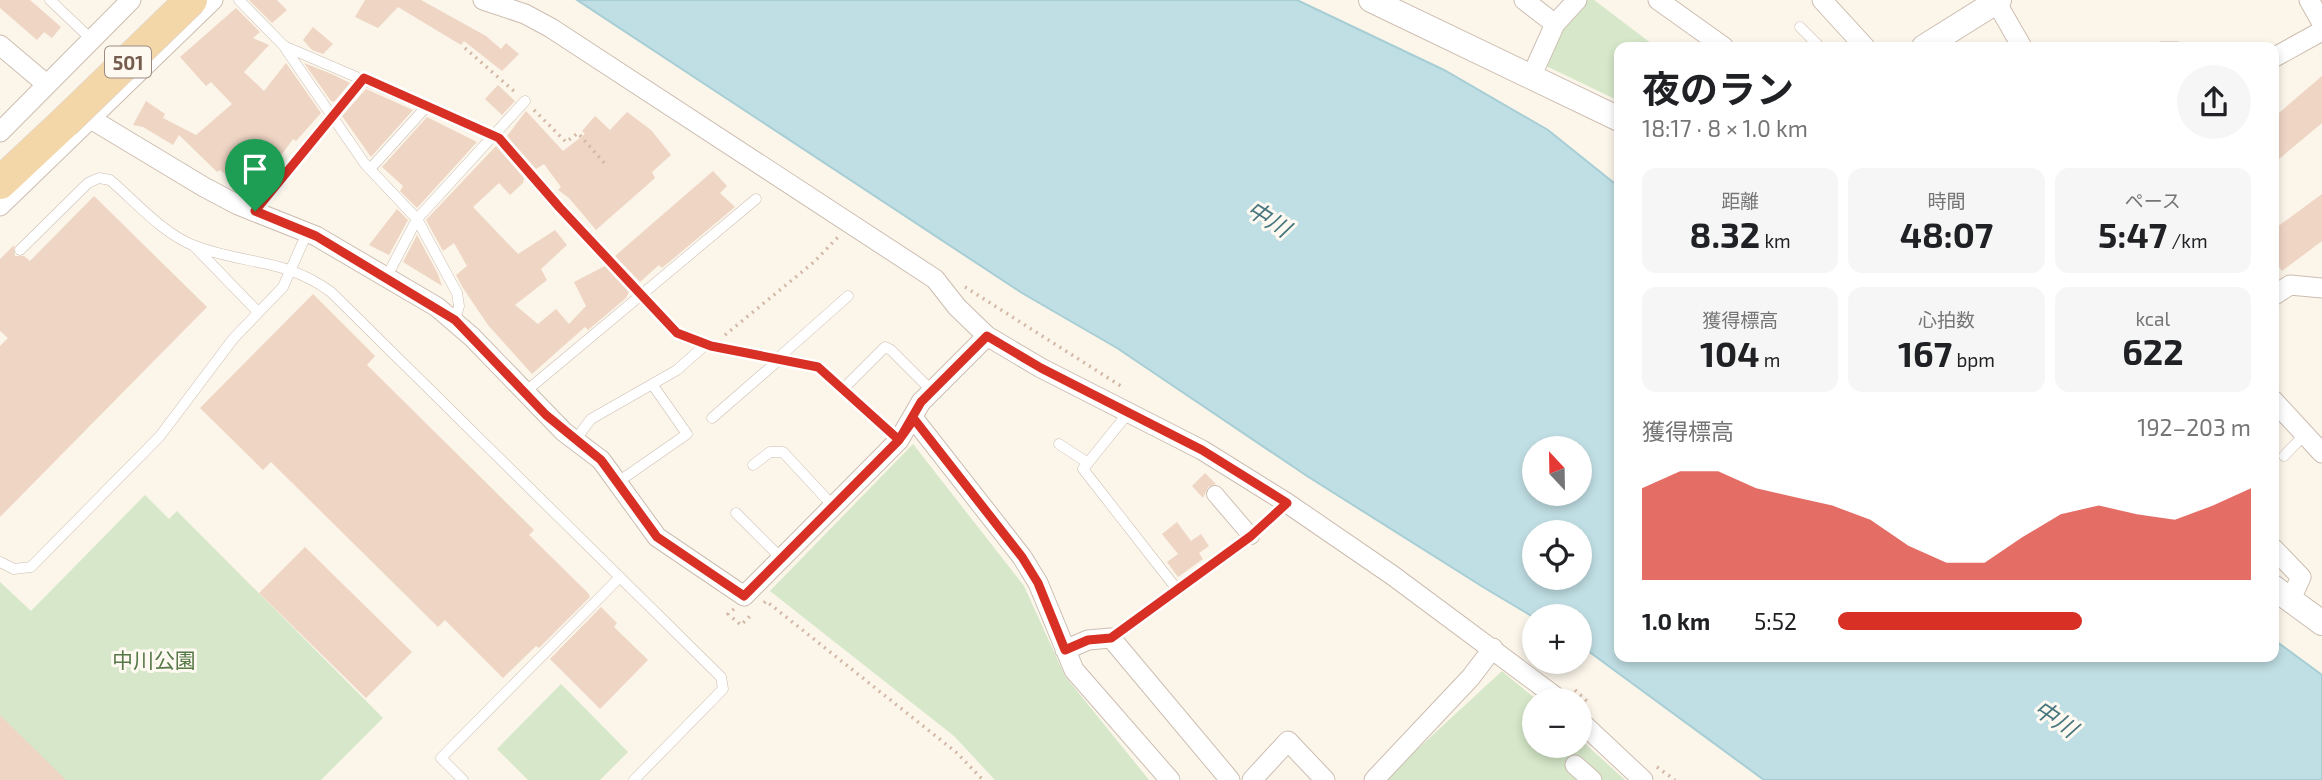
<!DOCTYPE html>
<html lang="ja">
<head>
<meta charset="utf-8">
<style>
  body { margin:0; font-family:"Exo 2","Noto Sans JP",sans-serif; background:#f6f6f6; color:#202124; height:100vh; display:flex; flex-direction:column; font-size:26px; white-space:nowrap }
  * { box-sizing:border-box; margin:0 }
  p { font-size:23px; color:#757577 }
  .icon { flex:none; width:38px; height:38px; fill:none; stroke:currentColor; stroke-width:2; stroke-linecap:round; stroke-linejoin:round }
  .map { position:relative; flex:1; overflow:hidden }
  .sheet { position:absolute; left:1614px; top:42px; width:665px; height:620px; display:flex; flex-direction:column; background:#fff; border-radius:14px; box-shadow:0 4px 10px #0003 }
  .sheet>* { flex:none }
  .needle { width:46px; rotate:338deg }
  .tools { position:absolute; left:1522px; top:436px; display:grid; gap:14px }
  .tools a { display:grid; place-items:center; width:70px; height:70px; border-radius:50%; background:#fff; box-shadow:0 4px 10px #0003; font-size:35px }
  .pin { position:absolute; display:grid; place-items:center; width:60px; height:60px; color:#fff; margin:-72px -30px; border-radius:50% 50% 50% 0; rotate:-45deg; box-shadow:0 0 7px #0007 }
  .pin .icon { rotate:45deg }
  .round { display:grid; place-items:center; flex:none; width:74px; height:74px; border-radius:37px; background:#f6f6f6 }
  .head { display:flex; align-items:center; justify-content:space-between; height:119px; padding:0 28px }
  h1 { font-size:38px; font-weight:700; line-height:52px }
  .figures { display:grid; grid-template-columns:repeat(3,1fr); gap:10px; height:119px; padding:7px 28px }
  .figures div { display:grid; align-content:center; border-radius:14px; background:#f6f6f6; text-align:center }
  .figures b { font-size:35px; font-weight:700 }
  .figures small { font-size:19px; font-weight:400 }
  .figures p { font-size:19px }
  .chart { height:196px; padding:14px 28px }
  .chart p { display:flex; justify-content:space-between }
  .chart svg { width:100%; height:126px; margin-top:7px; fill:#d93025; opacity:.7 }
  ul { padding:0 28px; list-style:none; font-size:23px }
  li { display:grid; grid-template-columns:112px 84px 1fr; align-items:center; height:52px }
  li i { height:18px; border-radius:9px; background:#d93025 }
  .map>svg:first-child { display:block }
  .green { fill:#d6e8c9 }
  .water { fill:#c0dfe4; stroke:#a7ced5; stroke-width:2; fill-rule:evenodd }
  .building { fill:#efd5c4 }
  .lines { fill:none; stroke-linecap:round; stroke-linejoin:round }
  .service-casing { stroke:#cdbdb1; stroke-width:11 }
  .pedestrian-casing { stroke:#cdbdb1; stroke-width:18 }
  .minor-casing { stroke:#cdbdb1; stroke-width:21 }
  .tertiary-casing { stroke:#cdbdb1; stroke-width:26 }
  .primary-casing { stroke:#d8d1ce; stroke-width:33 }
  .path { stroke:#d4b8a7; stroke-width:3.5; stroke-dasharray:2 5; stroke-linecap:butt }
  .service { stroke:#fff; stroke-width:10 }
  .pedestrian { stroke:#fff; stroke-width:16 }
  .minor { stroke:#fff; stroke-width:19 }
  .tertiary { stroke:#fff; stroke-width:24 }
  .primary { stroke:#f4d7a9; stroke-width:32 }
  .primary-bridge-casing { stroke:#d8d1ce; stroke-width:33; stroke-linecap:butt }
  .primary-bridge { stroke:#f4d7a9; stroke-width:32 }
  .route-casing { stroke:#fff; stroke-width:14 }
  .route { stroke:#d93025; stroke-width:9 }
  .labels { text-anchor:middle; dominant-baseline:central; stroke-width:6; stroke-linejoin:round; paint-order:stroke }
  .shield { fill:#fef9f1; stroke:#9e8b80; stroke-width:2 }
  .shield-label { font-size:19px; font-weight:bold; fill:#755c4f }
  .park-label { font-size:21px; fill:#567948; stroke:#fef9f1 }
  .water-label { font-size:23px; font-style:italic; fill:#47767f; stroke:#fef9f1 }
</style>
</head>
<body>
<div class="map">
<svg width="2322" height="780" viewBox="0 0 2322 780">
  <rect width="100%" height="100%" fill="#fbf5ea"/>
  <!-- green -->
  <path class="green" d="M 1582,0 L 1594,0 L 1656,47 L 1619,47 L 1619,101 L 1542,64 L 1558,27 Z
    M 913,444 L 1024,586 L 1065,676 L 1149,780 L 995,780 L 954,736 L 770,591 Z
    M 145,495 L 169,519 L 177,511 L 383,718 L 321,780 L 0,780 L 0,582 L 31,611 Z
    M 1502,671 L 1537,700 L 1535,746 L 1580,746 L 1580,739 L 1625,780 L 1384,780 Z
    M 561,684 L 628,752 L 600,780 L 528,780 L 497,749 Z"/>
  <!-- water -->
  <path class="water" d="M 577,0 L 1297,0 L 1444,70 L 1548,130 L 1619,187 L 1619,656 L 2273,656 L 2273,639 L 2322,675 L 2322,780 L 1764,780 L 1580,645 L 1580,616 L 1535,618 L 1483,587 L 1307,476 L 1117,348 L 1022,293 ZM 1535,448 L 1580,448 L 1580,494 L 1535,494 ZM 1535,532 L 1580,532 L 1580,578 L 1535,578 Z"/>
  <!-- building -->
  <path class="building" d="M 0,0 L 30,0 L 61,27 L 52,38 L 44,32 L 37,40 L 0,8 Z
    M 249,0 L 277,0 L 287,10 L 272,23 Z
    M 365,0 L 421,0 L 486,36 L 501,49 L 506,43 L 519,54 L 502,71 L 464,41 L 461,45 L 398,7 L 378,28 L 355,17 Z
    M 236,8 L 260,32 L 253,38 L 269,45 L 244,72 L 264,91 L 286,63 L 321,113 L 296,141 L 293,139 L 277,161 L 281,164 L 265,183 L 263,181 L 254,190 L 231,175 L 229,177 L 220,170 L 217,172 L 179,135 L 173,145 L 143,127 L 133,125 L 146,101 L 165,114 L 163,118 L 196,135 L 232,104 L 211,82 L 206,86 L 180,57 Z
    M 313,27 L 333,44 L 323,54 L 312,50 L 303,40 Z
    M 304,63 L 334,75 L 350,83 L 334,102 L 331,101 Z
    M 2322,76 L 2322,123 L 2273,164 L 2273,118 Z
    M 498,85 L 515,101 L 502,115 L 485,99 Z
    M 366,89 L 413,110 L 371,157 L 342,116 Z
    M 526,111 L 563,151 L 585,134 L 582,131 L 595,116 L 610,130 L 627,112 L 651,130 L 671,155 L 652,172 L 655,178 L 596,230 L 569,198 L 558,190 L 561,187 L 544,164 L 536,169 L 507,136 Z
    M 427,117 L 477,142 L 417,208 L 400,191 L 403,186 L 382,167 Z
    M 496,146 L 524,178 L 523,183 L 510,195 L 499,183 L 473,207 L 518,254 L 555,230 L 567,245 L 541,269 L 547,280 L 515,305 L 538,324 L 556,309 L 569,324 L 586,306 L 574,282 L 605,266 L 629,292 L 626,298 L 588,330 L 585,327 L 532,374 L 488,325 L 463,288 L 456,275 L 467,266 L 454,243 L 443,251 L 426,220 Z
    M 713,171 L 727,186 L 720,193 L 735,207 L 662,268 L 659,265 L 640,282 L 615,256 Z
    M 2322,194 L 2322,241 L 2282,271 L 2273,259 L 2273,230 Z
    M 94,196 L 207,307 L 0,517 L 0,346 L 8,338 L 0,331 L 0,259 L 14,245 L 15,256 L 24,256 L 30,261 Z
    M 397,209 L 408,220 L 389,255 L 369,245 Z
    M 417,235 L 438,274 L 442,286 L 403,262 Z
    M 313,294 L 375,356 L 367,365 L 534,530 L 529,535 L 588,593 L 590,597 L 539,648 L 536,646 L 503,678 L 445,620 L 438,627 L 271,462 L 263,470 L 200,408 Z
    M 1205,473 L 1216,484 L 1208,487 L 1203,498 L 1192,486 Z
    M 1177,522 L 1191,541 L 1201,534 L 1209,546 L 1199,553 L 1203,559 L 1178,577 L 1167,562 L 1178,554 L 1162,534 Z
    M 305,547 L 412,652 L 366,698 L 259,593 Z
    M 601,607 L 617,623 L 614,627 L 648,660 L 600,709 L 550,659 Z
    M 0,715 L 66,780 L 0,780 Z"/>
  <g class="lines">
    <!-- service casing -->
    <g class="service-casing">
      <path id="service" d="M 50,0 L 91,39
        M 239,0 L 284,46 L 499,138 L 560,208 L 677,333 L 711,346 L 818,367 L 899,440
        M 1800,27 L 1820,47
        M 2161,47 L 2178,47
        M 285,48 L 365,164 L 417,219 L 457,293 L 459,306 L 455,320
        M 370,169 L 427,106
        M 255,211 L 364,78
        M 194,246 L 258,312
        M 20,250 L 88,183 L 99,178 L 110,180 C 135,201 163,234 195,246 C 245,265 285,258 331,292 L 721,677 L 723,689 L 634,780
        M 386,278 L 417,219 L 525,101
        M 777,359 L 848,296
        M 843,389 L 885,347 L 891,350 L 932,391
        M 525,392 L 756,199
        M 1129,412 L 1083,469 L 1176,588
        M 712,418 L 780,359
        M 575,440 L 591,419 L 677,370 L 705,345
        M 1059,444 L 1088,463
        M 2284,456 L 2305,434
        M 753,465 L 770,452 L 783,452 L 833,506
        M 618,482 L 687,434 L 652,384
        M 736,513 L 781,558
        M 0,562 L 14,569 L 31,567 L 160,436 L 233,339 L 283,287 L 307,233
        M 1111,638 L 1251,536 L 1287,503
        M 463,780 L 441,758 L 620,577"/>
    </g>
    <!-- pedestrian casing -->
    <g class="pedestrian-casing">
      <path id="pedestrian" d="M 1215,494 L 1251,536"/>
    </g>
    <!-- minor casing -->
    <g class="minor-casing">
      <path id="minor" d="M 483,0 L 525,14 L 551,28 L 935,279 L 957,307 L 987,336 L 1041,368 L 1202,450 L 1287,503 L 1392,575 L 1560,700
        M 1524,0 L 1555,24
        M 1658,0 L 1724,47
        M 1822,0 L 1865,47
        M 1995,0 L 2022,47
        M 2309,0 L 2322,23
        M 0,45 L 45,83
        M 2273,58 L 2322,31
        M 1532,75 L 1555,24 L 1577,0
        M 91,119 L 204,187 L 238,205 L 316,236 L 437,307 L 472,337 L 564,432 L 601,460 L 657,537 L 744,596 L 899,440 L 921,402 L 987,336
        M 0,132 L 131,0
        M 0,206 L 213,0
        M 2273,296 L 2290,285 L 2322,288
        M 2273,400 L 2322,453
        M 914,419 L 1022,557 L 1038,583 L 1074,670 L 1170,780
        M 2273,548 L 2301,577 L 2291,599
        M 1065,650 L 1088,640 L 1111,638 L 1230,780
        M 1580,721 L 1643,780
        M 1575,765 L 1592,780
        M 1252,780 L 1288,741 L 1325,780
        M 1374,780 L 1471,677 L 1493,648"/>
    </g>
    <!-- tertiary casing -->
    <g class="tertiary-casing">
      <path id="tertiary" d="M 1371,0 L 1619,119
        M 1924,47 L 1999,0
        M 2273,587 L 2322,623"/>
    </g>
    <!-- primary casing -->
    <g class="primary-casing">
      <path id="primary" d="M 0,183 L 65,122"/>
    </g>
    <!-- path -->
    <path class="path" d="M 465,48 L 516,93
      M 534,110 L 566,142 L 578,133 L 605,164
      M 965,287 L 1124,388
      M 725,335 L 814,262 L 838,237
      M 764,603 L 766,601 L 957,753 L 983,780
      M 734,609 L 728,614 L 741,625 L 753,613
      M 1575,690 L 1590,704
      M 1657,767 L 1675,780"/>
    <!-- service -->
    <use href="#service" class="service"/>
    <!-- pedestrian -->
    <use href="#pedestrian" class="pedestrian"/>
    <!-- minor -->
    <use href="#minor" class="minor"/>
    <!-- tertiary -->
    <use href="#tertiary" class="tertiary"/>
    <!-- primary -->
    <use href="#primary" class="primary"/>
    <!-- primary-bridge casing -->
    <g class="primary-bridge-casing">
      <path id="primary-bridge" d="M 65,122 L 191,0"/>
    </g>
    <!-- primary-bridge -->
    <use href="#primary-bridge" class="primary-bridge"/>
  </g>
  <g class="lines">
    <!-- route casing -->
    <g class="route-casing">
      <path id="route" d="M 255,211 L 316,236 L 455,320 L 546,415 L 601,460 L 657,537 L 744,596 L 899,440 L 921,402 L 987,336 L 1041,368 L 1202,450 L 1287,503 L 1251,536 L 1111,638 L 1088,640 L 1065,650 L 1038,583 L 1022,557 L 914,419 L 899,440 L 818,367 L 711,346 L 677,333 L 560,208 L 499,138 L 364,78 L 255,211"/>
    </g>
    <!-- route -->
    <use href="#route" class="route"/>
  </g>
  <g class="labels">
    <!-- shield labels -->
    <rect class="shield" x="105" y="46.5" width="46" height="31" rx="5"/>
    <g class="shield-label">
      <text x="128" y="62">501</text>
    </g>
    <!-- park labels -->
    <g class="park-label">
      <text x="154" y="659">中川公園</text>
    </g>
    <!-- water labels -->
    <g class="water-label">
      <text transform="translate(1269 218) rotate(32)">中川</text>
      <text transform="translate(2056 718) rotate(34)">中川</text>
    </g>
  </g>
</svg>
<div class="tools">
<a><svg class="needle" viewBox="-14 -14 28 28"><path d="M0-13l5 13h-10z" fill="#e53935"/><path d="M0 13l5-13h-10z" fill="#757577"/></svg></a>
<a><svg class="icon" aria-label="locate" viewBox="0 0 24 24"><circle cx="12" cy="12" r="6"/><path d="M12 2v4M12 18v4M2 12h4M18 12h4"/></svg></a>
<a>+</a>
<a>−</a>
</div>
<div class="pin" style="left:255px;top:211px;background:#1e9e55"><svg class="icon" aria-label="arrive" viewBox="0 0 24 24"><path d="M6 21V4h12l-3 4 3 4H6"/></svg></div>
<section class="sheet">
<div class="head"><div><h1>夜のラン</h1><p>18:17 · 8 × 1.0 km</p></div><a class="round"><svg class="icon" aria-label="share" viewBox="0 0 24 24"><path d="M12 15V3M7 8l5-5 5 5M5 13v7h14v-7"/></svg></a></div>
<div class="figures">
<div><p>距離</p><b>8.32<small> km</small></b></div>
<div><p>時間</p><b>48:07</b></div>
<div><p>ペース</p><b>5:47<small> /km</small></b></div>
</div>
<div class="figures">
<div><p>獲得標高</p><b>104<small> m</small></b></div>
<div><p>心拍数</p><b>167<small> bpm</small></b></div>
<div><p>kcal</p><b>622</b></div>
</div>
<div class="chart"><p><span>獲得標高</span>192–203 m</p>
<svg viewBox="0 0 160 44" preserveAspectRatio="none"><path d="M0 44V12L10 6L20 6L30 12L40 15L50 18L60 23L70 32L80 38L90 38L100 29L110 21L120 18L130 21L140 23L150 18L160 12V44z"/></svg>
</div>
<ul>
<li><b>1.0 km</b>5:52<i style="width:59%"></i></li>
</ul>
</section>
</div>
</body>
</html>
